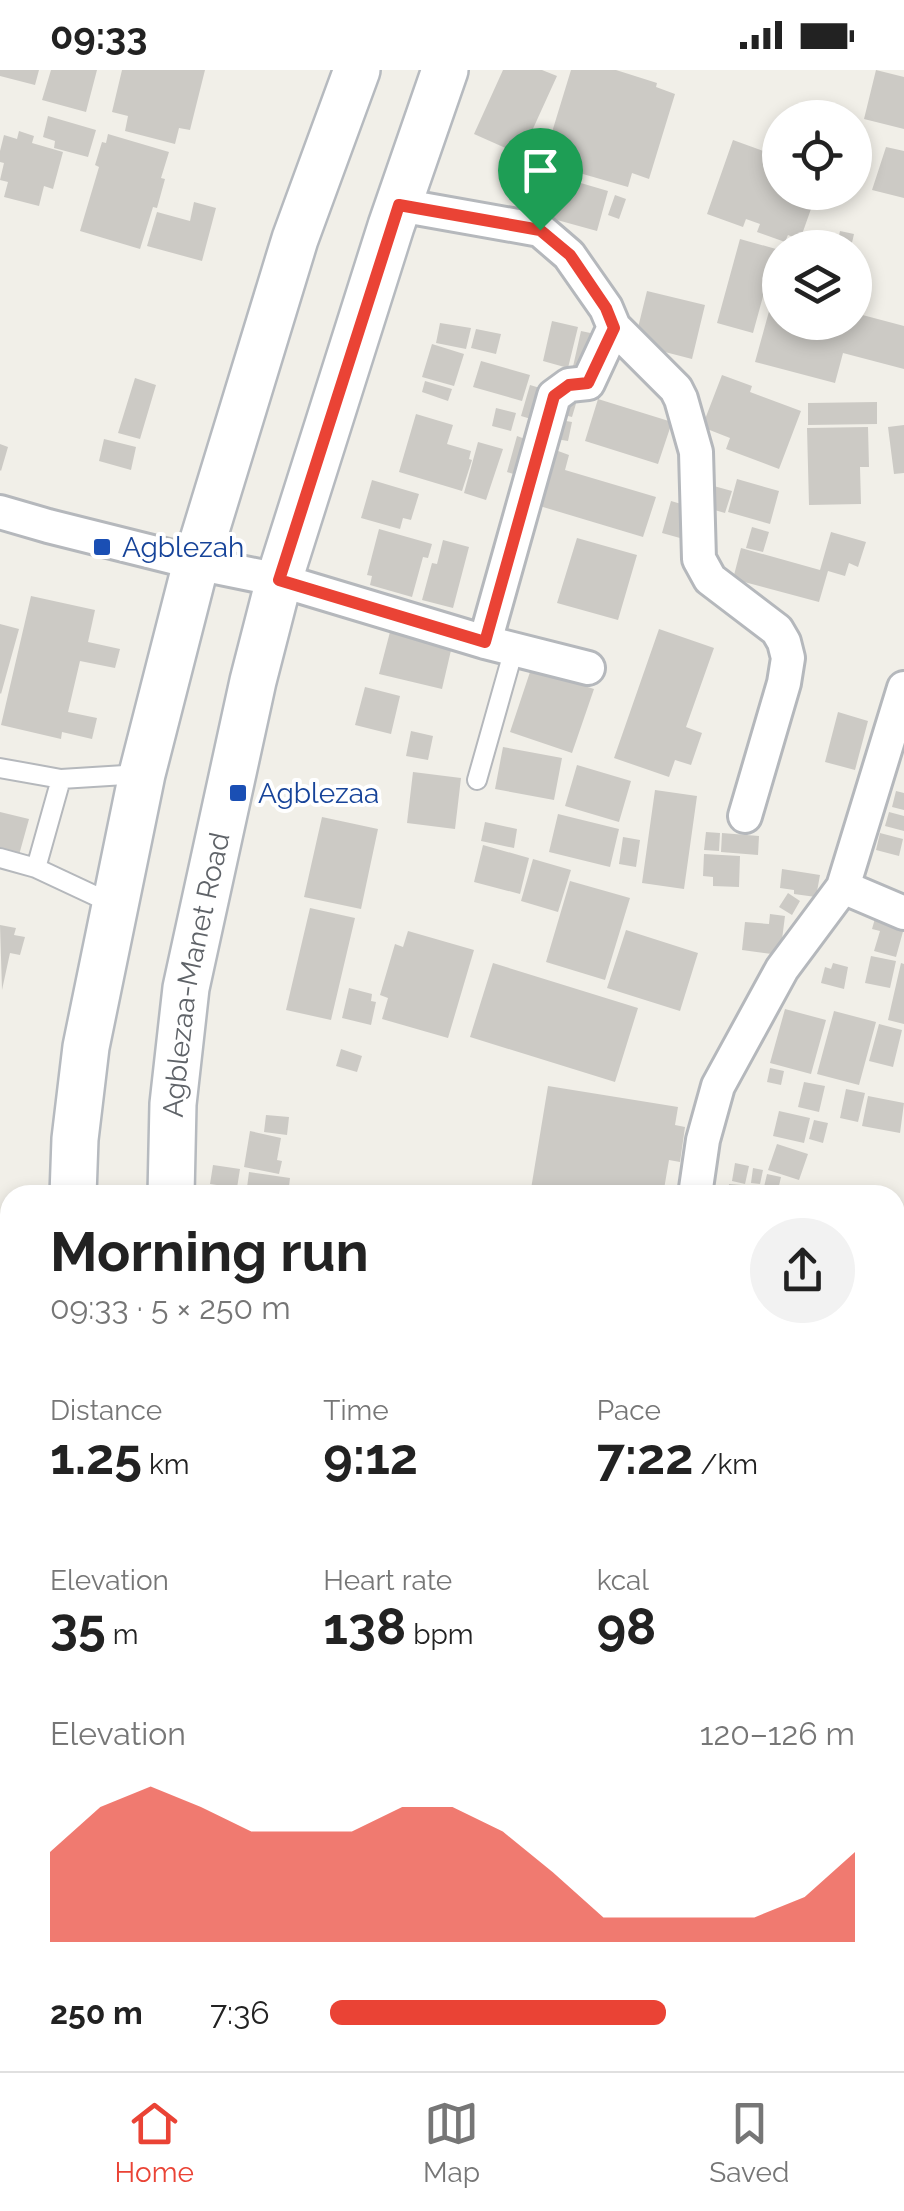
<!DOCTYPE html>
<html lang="en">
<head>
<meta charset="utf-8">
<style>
  body { margin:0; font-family:Raleway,sans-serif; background:#f2f2f2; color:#222; height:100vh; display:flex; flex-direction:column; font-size:38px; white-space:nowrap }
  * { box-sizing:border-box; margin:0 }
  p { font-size:32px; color:#767676 }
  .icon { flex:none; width:55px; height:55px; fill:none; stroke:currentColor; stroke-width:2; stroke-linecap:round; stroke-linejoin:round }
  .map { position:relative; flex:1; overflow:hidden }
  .drawer { position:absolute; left:0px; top:1115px; width:905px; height:888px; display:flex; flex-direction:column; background:#fff; border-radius:30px 30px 0 0; box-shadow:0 5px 15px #0003 }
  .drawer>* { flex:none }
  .tools { position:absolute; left:762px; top:30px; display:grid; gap:20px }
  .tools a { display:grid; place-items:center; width:110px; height:110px; border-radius:50%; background:#fff; box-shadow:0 5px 15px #0003; font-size:50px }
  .pin { position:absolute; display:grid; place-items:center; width:85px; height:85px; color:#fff; margin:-102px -42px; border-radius:50% 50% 50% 0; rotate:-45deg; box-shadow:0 0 10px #0007 }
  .pin .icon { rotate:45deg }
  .round { display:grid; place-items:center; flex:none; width:105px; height:105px; border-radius:52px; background:#f2f2f2 }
  .head { display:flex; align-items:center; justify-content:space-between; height:170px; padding:0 50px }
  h1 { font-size:55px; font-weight:700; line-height:75px }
  .stats { display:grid; grid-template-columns:repeat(3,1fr); gap:15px; height:170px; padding:10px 50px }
  .stats div { display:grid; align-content:center }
  .stats b { font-size:50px; font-weight:700 }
  .stats small { font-size:28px; font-weight:400 }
  .stats p { font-size:28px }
  .chart { height:280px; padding:20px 50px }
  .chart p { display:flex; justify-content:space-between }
  .chart svg { width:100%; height:180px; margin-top:10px; fill:#ea4335; opacity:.7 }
  ul { padding:0 50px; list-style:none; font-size:32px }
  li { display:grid; grid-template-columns:160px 120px 1fr; align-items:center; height:75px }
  li i { height:25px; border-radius:12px; background:#ea4335 }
  .status { display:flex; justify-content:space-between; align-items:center; height:70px; padding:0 50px; background:#fff; direction:ltr }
  .status svg { height:28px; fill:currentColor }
  .tab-bar { display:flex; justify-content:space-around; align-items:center; height:140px; border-top:2px solid #e0e0e0; background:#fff; font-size:28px; color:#767676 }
  .tab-bar a { display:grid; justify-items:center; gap:5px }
  .tab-bar .active { color:#ea4335 }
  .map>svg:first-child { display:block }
  .building { fill:#cccac5 }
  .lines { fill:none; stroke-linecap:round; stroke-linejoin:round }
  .lane-casing { stroke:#b5b8bc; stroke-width:22 }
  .street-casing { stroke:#b5b8bc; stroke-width:38 }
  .secondary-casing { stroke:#b6babf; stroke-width:50 }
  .lane { stroke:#fff; stroke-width:18 }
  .street { stroke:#fff; stroke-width:32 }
  .secondary { stroke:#fff; stroke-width:45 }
  .route-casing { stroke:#fff; stroke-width:20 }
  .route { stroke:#ea4335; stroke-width:12 }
  .transit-dot { fill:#1a4fb4; stroke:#fff; stroke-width:4 }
  .labels { text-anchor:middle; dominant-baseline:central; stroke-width:8; stroke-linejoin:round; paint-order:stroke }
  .transit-label { font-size:28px; fill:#164399; stroke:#fff; text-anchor:start }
  .street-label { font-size:28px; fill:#5f6368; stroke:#fff }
</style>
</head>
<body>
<div class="status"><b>09:33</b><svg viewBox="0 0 49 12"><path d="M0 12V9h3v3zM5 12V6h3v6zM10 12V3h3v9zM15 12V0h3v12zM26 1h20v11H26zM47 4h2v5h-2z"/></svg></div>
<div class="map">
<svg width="904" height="2001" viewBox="0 0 904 2001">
  <rect width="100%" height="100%" fill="#f1efe8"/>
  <!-- building -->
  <path class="building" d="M 0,0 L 39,0 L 35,15 L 0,6 Z
    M 51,0 L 97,0 L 86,42 L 42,30 Z
    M 122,0 L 205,0 L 190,60 L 179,58 L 175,74 L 125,61 L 128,46 L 112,42 Z
    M 503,0 L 542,0 L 557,6 L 521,85 L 474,64 Z
    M 571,0 L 616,0 L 657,13 L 656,17 L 675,24 L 649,109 L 632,103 L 628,117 L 569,100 L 571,92 L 545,85 Z
    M 876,0 L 904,7 L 904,59 L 864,49 Z
    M 48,46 L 96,60 L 88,87 L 54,78 L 55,71 L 43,67 Z
    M 19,61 L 34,66 L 32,73 L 63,82 L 53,119 L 44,116 L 39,136 L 4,127 L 8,112 L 0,110 L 4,93 L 0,92 L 0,81 L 4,65 L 17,69 Z
    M 108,64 L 169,82 L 161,108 L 165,109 L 157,138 L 153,137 L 140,179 L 80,161 L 99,97 L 95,95 L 102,72 L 106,73 Z
    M 733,70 L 780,87 L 780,122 L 817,122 L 800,170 L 788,165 L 785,172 L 757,162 L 760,154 L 746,149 L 743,157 L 707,144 Z
    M 886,77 L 904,81 L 904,128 L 872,120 Z
    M 540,101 L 608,121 L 597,161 L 528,142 Z
    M 615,125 L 626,129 L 619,149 L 608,145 Z
    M 194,132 L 216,138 L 202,191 L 147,176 L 157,142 L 190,151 Z
    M 840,161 L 854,164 L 851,177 L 837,174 Z
    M 740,169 L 776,179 L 753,263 L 717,253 Z
    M 779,205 L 780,252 L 855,252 L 855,243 L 904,256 L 904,299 L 843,283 L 835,313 L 755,292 Z
    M 647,221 L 705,235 L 692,289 L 634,274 Z
    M 552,251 L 578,257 L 568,298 L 543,291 Z
    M 440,253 L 471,258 L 466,279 L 436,273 Z
    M 476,259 L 501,264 L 496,284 L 471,278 Z
    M 581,261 L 595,264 L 586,304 L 572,301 Z
    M 432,274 L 464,284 L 454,316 L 422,307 Z
    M 481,291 L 530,305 L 522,331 L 473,317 Z
    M 722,305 L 752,316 L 750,322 L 801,341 L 779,399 L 726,379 L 730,368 L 702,357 Z
    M 135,308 L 156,315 L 140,369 L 118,363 Z
    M 425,311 L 452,319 L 448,331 L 422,322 Z
    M 530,315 L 540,318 L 531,349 L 521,346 Z
    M 578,327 L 572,347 L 556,343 Z
    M 598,329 L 672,352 L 658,394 L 585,371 Z
    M 877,332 L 877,354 L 808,355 L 808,333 Z
    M 496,338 L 516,343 L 511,361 L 492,356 Z
    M 416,344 L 453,355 L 447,374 L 471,381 L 469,389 L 472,390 L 462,421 L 399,402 Z
    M 554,349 L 572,352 L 568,371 L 550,368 Z
    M 904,355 L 904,403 L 894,404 L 888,357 Z
    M 868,357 L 869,397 L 860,397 L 861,434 L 809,435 L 807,358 Z
    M 517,366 L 536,373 L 526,408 L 507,402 Z
    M 104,369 L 136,377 L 131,400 L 99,391 Z
    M 478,372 L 503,379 L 486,430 L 464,423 Z
    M 0,374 L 8,377 L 1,401 L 0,400 Z
    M 550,378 L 569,385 L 565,400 L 656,427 L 643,467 L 533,434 Z
    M 737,409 L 779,421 L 770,454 L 728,442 Z
    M 372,410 L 419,424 L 411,450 L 403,448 L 400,459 L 361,448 Z
    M 710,415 L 732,421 L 725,443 L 704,437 Z
    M 671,431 L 688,436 L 680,468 L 662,463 Z
    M 752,457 L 769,462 L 763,482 L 746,478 Z
    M 379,459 L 432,474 L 428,488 L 423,487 L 412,527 L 370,515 L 372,506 L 367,505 Z
    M 831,462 L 866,472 L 858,497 L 849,493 L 845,506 L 828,501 L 819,532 L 733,509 L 741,478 L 820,500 Z
    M 577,468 L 637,485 L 618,550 L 557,533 Z
    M 443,470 L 469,477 L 453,538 L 422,530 L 432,493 L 437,494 Z
    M 31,526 L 95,540 L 88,572 L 120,579 L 115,598 L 80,591 L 68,642 L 97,648 L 92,669 L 62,662 L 61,669 L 1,655 Z
    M 0,554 L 19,559 L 1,624 L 0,623 Z
    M 659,559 L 714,578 L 686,657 L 702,663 L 691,695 L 675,690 L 669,707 L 614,688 Z
    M 390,562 L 452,576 L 442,619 L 379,604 Z
    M 531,599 L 594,619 L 572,683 L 510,662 Z
    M 365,617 L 400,626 L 391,664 L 355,655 Z
    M 838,642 L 868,651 L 855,700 L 825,692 Z
    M 411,661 L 433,666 L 428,690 L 406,686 Z
    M 503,677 L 562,688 L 554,730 L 495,719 Z
    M 577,695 L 631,711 L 619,752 L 565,736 Z
    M 413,702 L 461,708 L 455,759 L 407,753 Z
    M 655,720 L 697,726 L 684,819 L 642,813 Z
    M 896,721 L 904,723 L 904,740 L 892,737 Z
    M 0,742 L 29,749 L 19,785 L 0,780 Z
    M 889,742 L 904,746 L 904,761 L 885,756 Z
    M 558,744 L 619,759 L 610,797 L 549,782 Z
    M 322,747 L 378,759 L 361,839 L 304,827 Z
    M 485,752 L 517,759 L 514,778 L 481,771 Z
    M 706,762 L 720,763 L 719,781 L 704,780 Z
    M 722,763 L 759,766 L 758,785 L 721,782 Z
    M 880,763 L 903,769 L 899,786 L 876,780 Z
    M 623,767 L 640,770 L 636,797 L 619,794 Z
    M 483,775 L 529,788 L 520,824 L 474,812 Z
    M 704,784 L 740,786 L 739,817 L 713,816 L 713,807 L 703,806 Z
    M 533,789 L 571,800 L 558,842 L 521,831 Z
    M 782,799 L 820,805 L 816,827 L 794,824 L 794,820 L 780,818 Z
    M 570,811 L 630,828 L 605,910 L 546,892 Z
    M 788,823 L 800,831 L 792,845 L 779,837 Z
    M 310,838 L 355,848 L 331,950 L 286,940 Z
    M 770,844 L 785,846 L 780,885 L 742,880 L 745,852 L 769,854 Z
    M 876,845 L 904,858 L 896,887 L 874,881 L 880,861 L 872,859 Z
    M 0,855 L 16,858 L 14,865 L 25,867 L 20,885 L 10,883 L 2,920 Z
    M 626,860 L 698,883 L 680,941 L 607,918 Z
    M 408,861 L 474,880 L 448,968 L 382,949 L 388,928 L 380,925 L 395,874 L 403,877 Z
    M 871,886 L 896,891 L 890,918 L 865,913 Z
    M 493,893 L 638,938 L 615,1012 L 470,967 Z
    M 833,893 L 848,897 L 844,919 L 821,913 L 825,897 L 831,899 Z
    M 901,893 L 904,894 L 904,954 L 888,950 Z
    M 349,918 L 372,924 L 371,931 L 376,932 L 371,955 L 342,948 Z
    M 785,939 L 826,950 L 811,1004 L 770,993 Z
    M 834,941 L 876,952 L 859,1015 L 817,1004 Z
    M 879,954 L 902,960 L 893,997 L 869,991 Z
    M 341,979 L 362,986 L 357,1002 L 336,996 Z
    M 770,998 L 784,1001 L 781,1015 L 767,1012 Z
    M 804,1012 L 825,1016 L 819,1042 L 798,1037 Z
    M 548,1016 L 678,1037 L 675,1055 L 685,1057 L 680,1092 L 669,1090 L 663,1125 L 530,1125 Z
    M 846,1019 L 865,1023 L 858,1052 L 840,1048 Z
    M 868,1026 L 904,1033 L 900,1063 L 862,1056 Z
    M 779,1041 L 810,1048 L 804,1073 L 773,1066 Z
    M 266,1045 L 289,1047 L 287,1065 L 264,1062 Z
    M 814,1050 L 828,1053 L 823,1073 L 809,1069 Z
    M 250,1061 L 281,1068 L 277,1090 L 282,1091 L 279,1104 L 244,1097 Z
    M 777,1074 L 808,1084 L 799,1110 L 768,1100 Z
    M 735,1093 L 749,1096 L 745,1114 L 732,1111 Z
    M 213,1095 L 240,1099 L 237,1118 L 210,1114 Z
    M 753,1098 L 763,1100 L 760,1114 L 751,1113 Z
    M 249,1102 L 290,1108 L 288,1125 L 246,1125 Z
    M 767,1104 L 781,1107 L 778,1120 L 764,1117 Z
    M 729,1114 L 755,1116 L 755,1125 L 728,1125 Z
    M 895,1340 L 904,1341 L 904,1423 L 895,1422 Z
    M 902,1508 L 904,1508 L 904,1533 L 898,1532 Z
    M 895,1556 L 904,1557 L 904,1638 L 895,1637 Z
    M 895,1945 L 903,1971 L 895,1973 Z
    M 328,1992 L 424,1992 L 424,2001 L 328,2001 Z"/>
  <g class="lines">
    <!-- lane casing -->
    <g class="lane-casing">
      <path id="lane" d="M 0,698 L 61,709 L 141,704
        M 477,710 L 514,579
        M 0,788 L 36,798 L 115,835
        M 36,798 L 61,709"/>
    </g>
    <!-- street casing -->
    <g class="street-casing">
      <path id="street" d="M 399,135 L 540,160 L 569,185 L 606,238 L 614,257 L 588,313 L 569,315 L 554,326 L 485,572
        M 614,257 L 676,319 L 681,329 L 696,382 L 699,489 L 710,509 L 777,560 L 784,572 L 788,588 L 784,613 L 745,746
        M 0,442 L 48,456 L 196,493 L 279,510 L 485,572 L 588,598
        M 843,817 L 904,843
        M 695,1125 L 703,1070 L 718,1016 L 782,899 L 843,817 L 904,618
        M 895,1210 L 904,1211
        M 0,1277 L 10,1279
        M 895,1480 L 904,1482"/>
    </g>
    <!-- secondary casing -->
    <g class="secondary-casing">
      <g id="secondary">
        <path d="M 73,1125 L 75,1069 L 86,977 L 142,704 L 196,493 L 295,169 L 357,0"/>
        <path id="s1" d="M 171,1125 L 173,1034 L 186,918 L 253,611 L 279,510 L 391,156 L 445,0"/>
        <path d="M 0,1844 L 10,1760"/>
        <path d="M 78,2001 L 79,1992"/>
      </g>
    </g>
    <!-- lane -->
    <use href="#lane" class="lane"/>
    <!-- street -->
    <use href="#street" class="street"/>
    <!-- secondary -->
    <use href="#secondary" class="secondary"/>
  </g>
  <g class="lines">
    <!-- route casing -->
    <g class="route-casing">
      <path id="route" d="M 399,135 L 540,160 L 570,185 L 606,238 L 614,258 L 588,313 L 569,315 L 554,326 L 485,572 L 279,510 Z"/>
    </g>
    <!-- route -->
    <use href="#route" class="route"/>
  </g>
  <!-- markers -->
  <g class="transit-dot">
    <rect x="92" y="467" width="20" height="20" rx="5"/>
    <rect x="228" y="713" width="20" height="20" rx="5"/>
  </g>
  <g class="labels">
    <!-- transit labels -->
    <g class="transit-label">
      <text x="122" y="477">Agblezah</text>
      <text x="258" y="723">Agblezaa</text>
    </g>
    <!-- street labels -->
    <g class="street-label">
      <text stroke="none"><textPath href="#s1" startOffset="222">Agblezaa-Manet Road</textPath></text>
    </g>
  </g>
</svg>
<div class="tools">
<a><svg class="icon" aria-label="locate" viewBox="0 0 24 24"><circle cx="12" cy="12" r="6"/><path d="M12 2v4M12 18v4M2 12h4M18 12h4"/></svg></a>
<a><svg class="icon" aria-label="layers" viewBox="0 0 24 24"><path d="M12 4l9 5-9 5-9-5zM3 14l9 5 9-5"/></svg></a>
</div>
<div class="pin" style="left:540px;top:160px;background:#1e9e55"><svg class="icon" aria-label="arrive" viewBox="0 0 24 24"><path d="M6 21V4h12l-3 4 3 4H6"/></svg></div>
<section class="drawer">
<div class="head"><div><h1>Morning run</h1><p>09:33 · 5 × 250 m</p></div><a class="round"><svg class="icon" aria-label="share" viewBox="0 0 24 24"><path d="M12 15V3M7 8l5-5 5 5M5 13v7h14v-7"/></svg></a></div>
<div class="stats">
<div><p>Distance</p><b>1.25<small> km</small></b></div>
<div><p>Time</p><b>9:12</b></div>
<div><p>Pace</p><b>7:22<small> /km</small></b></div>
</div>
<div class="stats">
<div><p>Elevation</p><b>35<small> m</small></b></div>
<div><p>Heart rate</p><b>138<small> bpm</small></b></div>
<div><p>kcal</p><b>98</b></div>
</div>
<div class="chart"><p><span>Elevation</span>120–126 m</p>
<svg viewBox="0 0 160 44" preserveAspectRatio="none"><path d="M0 44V22L10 11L20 6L30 11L40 17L50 17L60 17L70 11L80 11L90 17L100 27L110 38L120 38L130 38L140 38L150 33L160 22V44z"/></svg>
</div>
<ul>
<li><b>250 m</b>7:36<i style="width:64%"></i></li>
</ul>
</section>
</div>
<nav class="tab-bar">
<a class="active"><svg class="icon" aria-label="home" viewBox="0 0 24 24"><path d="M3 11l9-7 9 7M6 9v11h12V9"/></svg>Home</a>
<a><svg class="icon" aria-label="map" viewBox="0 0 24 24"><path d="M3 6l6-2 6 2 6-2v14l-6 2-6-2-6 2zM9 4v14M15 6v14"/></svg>Map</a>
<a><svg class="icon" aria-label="saved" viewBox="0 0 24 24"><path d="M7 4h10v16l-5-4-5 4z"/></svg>Saved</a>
</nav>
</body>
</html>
